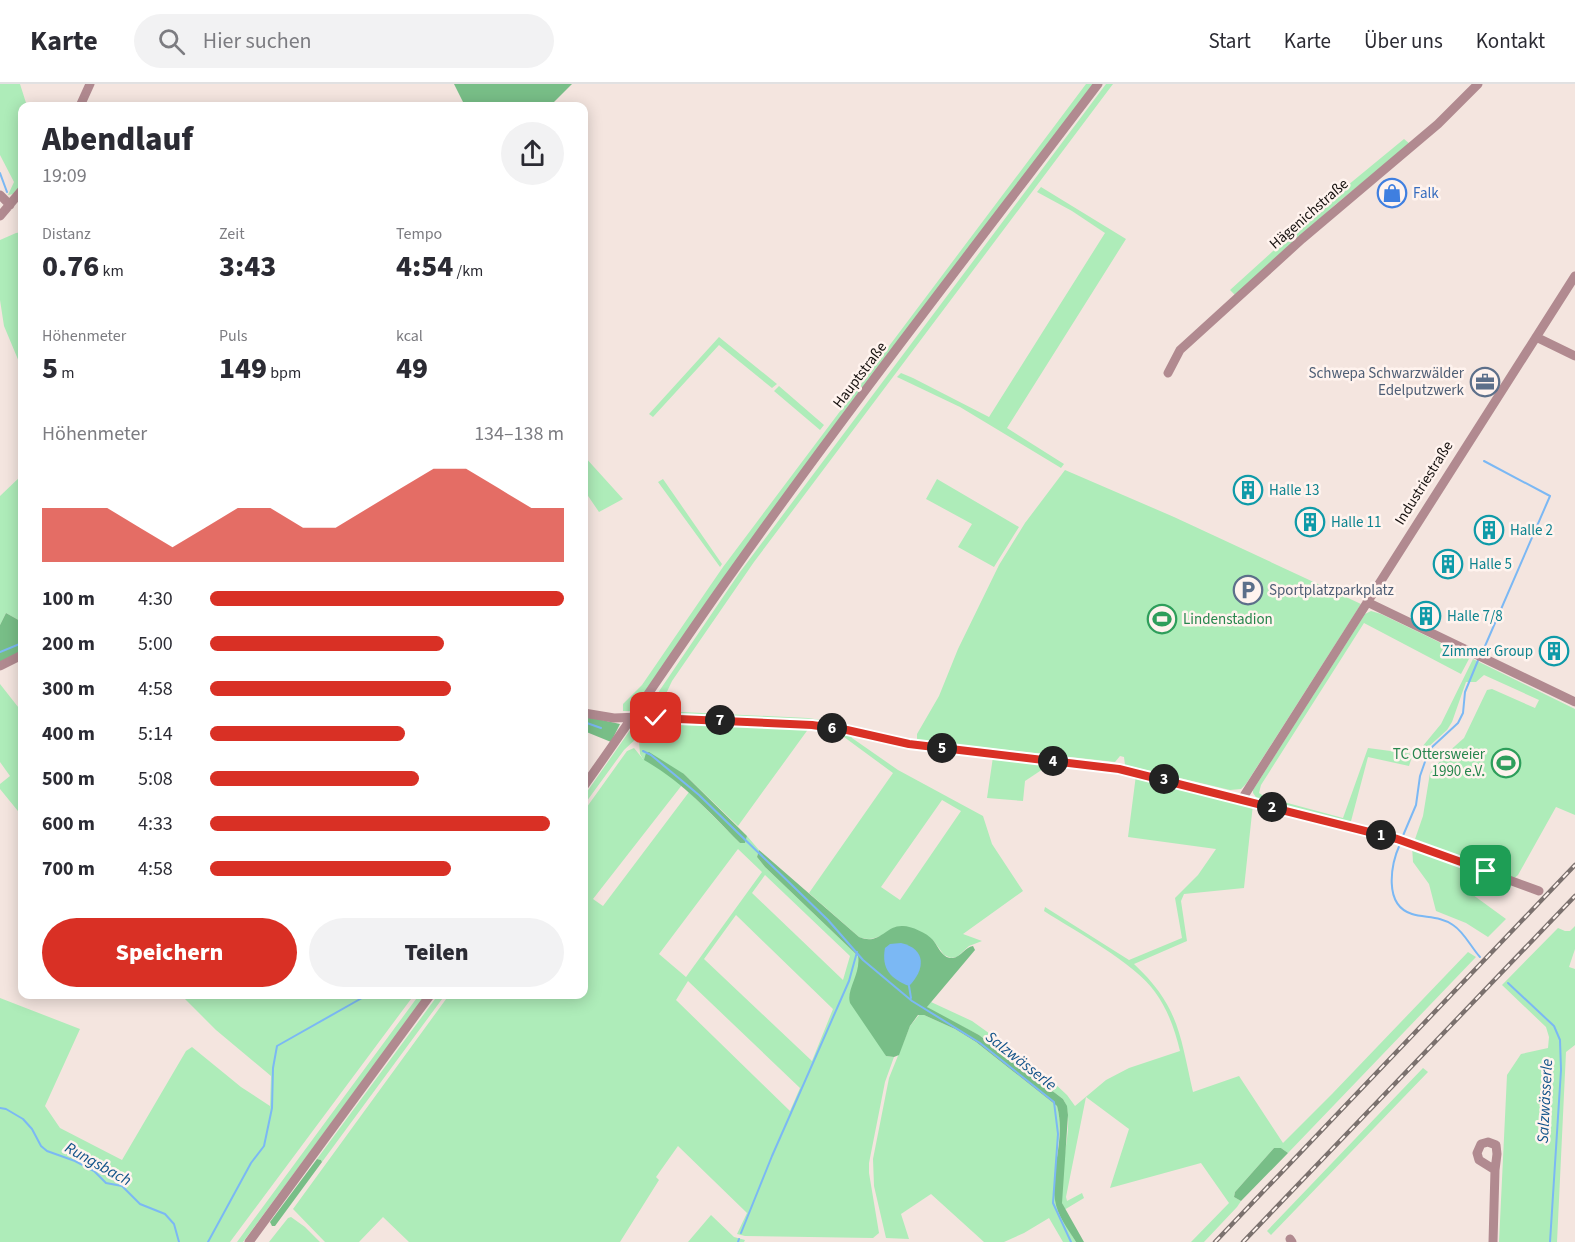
<!DOCTYPE html>
<html lang="de">
<head>
<meta charset="utf-8">
<style>
  body { margin:0; font-family:"Source Sans 3",sans-serif; background:#f2f2f3; color:#2b2b33; height:100vh; display:flex; flex-direction:column; font-size:22px; white-space:nowrap }
  * { box-sizing:border-box; margin:0 }
  p { font-size:20px; color:#7c7c81 }
  .icon { flex:none; width:33px; height:33px; fill:none; stroke:currentColor; stroke-width:2; stroke-linecap:round; stroke-linejoin:round }
  .map { position:relative; flex:1; overflow:hidden }
  .side { position:absolute; left:18px; top:18px; width:570px; height:897px; display:flex; flex-direction:column; background:#fff; border-radius:12px; box-shadow:0 3px 15px #0003 }
  .side>* { flex:none }
  .pin { position:absolute; display:grid; place-items:center; width:51px; height:51px; color:#fff; margin:-26px; border-radius:12px; box-shadow:0 3px 9px #0006 }
  .km { position:absolute; width:30px; height:30px; margin:-15px; border-radius:50%; background:#222; color:#fff; font-size:16px; line-height:30px; text-align:center }
  .round { display:grid; place-items:center; flex:none; width:63px; height:63px; border-radius:32px; background:#f2f2f3 }
  .head { display:flex; align-items:center; justify-content:space-between; height:102px; padding:0 24px }
  h1 { font-size:33px; font-weight:800; line-height:45px }
  .stats { display:grid; grid-template-columns:repeat(3,1fr); gap:9px; height:102px; padding:6px 24px }
  .stats div { display:grid; align-content:center }
  .stats b { font-size:30px; font-weight:800 }
  .stats small { font-size:16px; font-weight:400 }
  .stats p { font-size:16px }
  .chart { height:168px; padding:12px 24px }
  .chart p { display:flex; justify-content:space-between }
  .chart svg { width:100%; height:108px; margin-top:6px; fill:#d93025; opacity:.7 }
  .primary-button { display:flex; gap:12px; margin-top:auto; padding:12px 24px }
  .primary-button a { flex:1; height:69px; border-radius:36px; background:#d93025; color:#fff; font-size:24px; font-weight:800; line-height:69px; text-align:center }
  .primary-button a+a { background:#f2f2f3; color:#2b2b33 }
  ul { padding:0 24px; list-style:none; font-size:20px }
  li { display:grid; grid-template-columns:96px 72px 1fr; align-items:center; height:45px }
  li i { height:15px; border-radius:8px; background:#d93025 }
  header { display:flex; align-items:center; gap:36px; box-sizing:border-box; height:84px; padding:0 30px; background:#fff; border-bottom:2px solid #e1e1e2 }
  header strong { font-size:28px }
  nav { display:flex; gap:33px; margin-inline-start:auto; font-size:21px }
  .search { width:420px; height:54px; background:#f2f2f3; display:flex; align-items:center; gap:15px; box-sizing:border-box; padding:0 21px; border-radius:33px; color:#7c7c81; font-size:22px }
  .map>svg:first-child { display:block }
  .green { fill:#aeecb9; fill-rule:evenodd }
  .forest { fill:#78be87 }
  .water { fill:#7bb8f4 }
  .lines { fill:none; stroke-linecap:round; stroke-linejoin:round }
  .stream { stroke:#7bb8f4; stroke-width:2 }
  .minor { stroke:#b18a90; stroke-width:9 }
  .rail-casing { stroke:#7b716e; stroke-width:4.5 }
  .rail { stroke:#fff3ee; stroke-width:2; stroke-dasharray:7; stroke-linecap:butt }
  .route-casing { stroke:#fff; stroke-width:12 }
  .route { stroke:#d93025; stroke-width:8 }
  .labels { text-anchor:middle; dominant-baseline:central; stroke-width:5; stroke-linejoin:round; paint-order:stroke }
  .shop-label { font-size:15px; fill:#366cbe; stroke:#fff3ee; text-anchor:start }
  .street-label { font-size:15px; fill:#15100e; stroke:#fff3ee }
  .service-label { font-size:15px; fill:#4e5e75; stroke:#fff3ee; text-anchor:end }
  .culture-label { font-size:15px; fill:#0d838f; stroke:#fff3ee; text-anchor:start }
  .leisure-label { font-size:15px; fill:#27864d; stroke:#fff3ee; text-anchor:start }
  .water-label { font-size:16px; font-style:italic; fill:#105289; stroke:#fff3ee }
</style>
</head>
<body>
<header>
<strong>Karte</strong>
<div class="search"><svg class="icon" aria-label="search" viewBox="0 0 24 24"><circle cx="10" cy="10" r="6"/><path d="M15 15l6 6"/></svg>Hier suchen</div>
<nav><a>Start</a><a>Karte</a><a>Über uns</a><a>Kontakt</a></nav>
</header>
<div class="map">
<svg width="1575" height="1158" viewBox="0 0 1575 1158">
  <rect width="100%" height="100%" fill="#f4e5df"/>
  <!-- green -->
  <path class="green" d="M 0,0 L 20,0 L 27,22 L 22,22 L 22,100 L 14,110 L 8,111 L 14,98 L 0,71 Z
    M 1086,0 L 1094,0 L 635,623 L 630,627 L 623,627 L 623,620 L 642,601 L 723,483 Z
    M 1106,0 L 1113,0 L 754,478 L 672,597 L 657,629 L 649,630 L 647,625 L 740,488 Z
    M 1404,55 L 1410,60 L 1336,120 L 1236,212 L 1230,206 L 1325,120 Z
    M 1041,103 L 1126,155 L 1007,344 L 1064,380 L 1061,384 L 960,323 L 897,293 L 901,289 L 913,294 L 989,333 L 1105,149 L 1072,127 L 1037,108 Z
    M 22,148 L 22,285 L 4,242 L 0,216 L 0,156 L 16,149 Z
    M 719,253 L 777,300 L 772,304 L 719,261 L 653,333 L 649,330 Z
    M 779,302 L 824,341 L 820,346 L 774,307 Z
    M 584,372 L 623,415 L 599,428 L 584,406 Z
    M 1065,386 L 1174,433 L 1361,520 L 1246,700 L 1241,705 L 1230,706 L 1125,681 L 1124,673 L 1120,672 L 1115,678 L 917,656 L 917,650 L 939,612 L 958,565 L 999,481 L 1025,439 Z
    M 22,391 L 22,538 L 6,529 L 0,541 L 0,412 Z
    M 663,395 L 722,480 L 720,483 L 658,398 Z
    M 937,395 L 1019,443 L 994,483 L 958,463 L 972,440 L 926,415 Z
    M 1371,527 L 1381,530 L 1470,573 L 1461,590 L 1364,539 L 1261,701 L 1259,709 L 1265,713 L 1343,734 L 1368,664 L 1413,670 L 1409,682 L 1368,673 L 1350,741 L 1258,716 L 1253,709 L 1253,706 L 1365,530 Z
    M 1473,575 L 1575,625 L 1575,731 L 1556,723 L 1518,791 L 1513,795 L 1414,758 L 1423,732 L 1430,689 L 1446,670 L 1464,654 L 1487,606 L 1492,605 L 1535,624 L 1539,616 L 1484,591 L 1476,598 L 1466,598 L 1452,638 L 1447,646 L 1426,665 L 1422,663 L 1441,640 Z
    M 0,600 L 22,628 L 22,732 L 0,705 L 0,700 L 10,692 L 0,678 Z
    M 661,627 L 808,634 L 833,638 L 863,647 L 660,631 Z
    M 643,636 L 649,638 L 649,640 L 638,653 L 624,666 L 584,721 L 584,712 L 633,642 Z
    M 656,638 L 809,644 L 738,742 L 684,690 L 668,690 L 682,701 L 593,815 L 603,822 L 689,708 L 740,759 L 745,759 L 747,752 L 759,766 L 757,773 L 765,783 L 858,872 L 859,881 L 858,889 L 886,972 L 894,973 L 885,998 L 869,1079 L 869,1089 L 879,1149 L 873,1154 L 745,1152 L 737,1150 L 747,1129 L 678,1062 L 656,1093 L 659,1096 L 620,1158 L 409,1158 L 383,1133 L 359,1158 L 325,1158 L 293,1125 L 449,911 L 584,910 L 584,727 L 627,667 L 634,664 L 643,675 L 640,670 L 639,658 ZM 738,765 L 762,788 L 686,893 L 659,870 ZM 765,791 L 850,872 L 843,896 L 752,809 ZM 736,831 L 833,925 L 812,977 L 704,875 ZM 688,897 L 800,1004 L 790,1027 L 676,916 Z
    M 830,646 L 849,649 L 852,654 L 898,686 L 983,732 L 992,760 L 1023,807 L 963,850 L 982,857 L 969,862 L 957,873 L 951,874 L 944,871 L 933,856 L 896,843 C 884,850 873,859 859,853 L 809,809 L 893,689 L 844,653 ZM 942,716 L 961,727 L 900,816 L 881,803 Z
    M 993,673 L 1052,679 L 1025,697 L 1023,717 L 987,714 Z
    M 1136,691 L 1253,720 L 1244,804 L 1184,810 L 1181,817 L 1187,857 L 1134,880 C 1179,922 1180,951 1193,1008 L 1239,992 L 1283,1059 L 1332,1010 L 1468,868 L 1476,873 L 1288,1069 L 1281,1064 L 1274,1064 L 1235,1108 L 1234,1113 L 1241,1117 L 1237,1123 L 1204,1158 L 1191,1158 L 1229,1119 L 1201,1079 L 1110,1104 L 1129,1045 L 1086,1013 L 1066,1113 L 1067,1117 L 1082,1109 L 1084,1114 L 1064,1126 C 1052,1095 1079,1040 1063,1015 L 979,951 L 928,925 L 927,922 L 931,918 L 972,937 L 986,947 L 1053,998 L 1067,1011 L 1075,1022 L 1106,996 L 1129,984 L 1180,967 C 1175,946 1168,926 1155,908 C 1135,879 1075,847 1044,827 L 1045,823 L 1129,876 L 1182,854 L 1175,814 L 1198,791 L 1216,765 L 1128,753 Z
    M 1412,762 L 1479,787 L 1479,798 L 1469,808 L 1506,835 L 1488,853 L 1466,839 L 1436,827 L 1429,800 L 1413,778 Z
    M 1575,842 L 1575,865 L 1569,883 L 1575,885 L 1575,961 L 1566,968 L 1557,1158 L 1499,1158 L 1507,991 L 1521,970 L 1548,964 L 1549,953 L 1546,943 L 1502,901 L 1558,844 L 1565,847 L 1570,847 Z
    M 181,911 L 414,911 L 230,1158 L 0,1158 L 0,914 L 80,945 L 45,1022 L 60,1044 L 122,1076 L 186,967 L 192,963 L 241,1003 L 270,1022 L 271,992 L 216,946 Z
    M 419,911 L 426,911 L 243,1158 L 237,1158 Z
    M 438,911 L 445,911 L 322,1078 L 321,1076 L 317,1075 Z
    M 919,931 L 924,931 L 955,945 L 976,958 L 1057,1022 C 1065,1051 1052,1078 1055,1106 C 1057,1126 1066,1141 1076,1158 L 1063,1158 L 1049,1134 L 1024,1149 L 1004,1158 L 984,1158 L 931,1110 L 901,1130 L 909,1155 L 886,1154 L 874,1102 L 873,1075 L 889,994 L 910,942 Z
    M 1423,984 L 1428,988 L 1271,1151 L 1267,1147 Z
    M 711,1131 L 734,1153 L 745,1156 L 744,1158 L 688,1158 Z
    M 291,1133 L 305,1143 L 320,1158 L 269,1158 L 288,1134 Z"/>
  <!-- forest -->
  <path class="forest" d="M 454,0 L 572,0 L 550,22 L 475,22 L 463,18 Z
    M 6,529 L 22,538 L 22,568 L 0,579 L 0,541 Z
    M 584,632 L 620,640 L 611,658 L 584,647 Z
    M 649,668 L 684,690 L 747,752 L 745,759 L 740,759 C 708,727 683,698 644,676 L 646,669 Z
    M 759,766 L 859,853 C 880,862 885,841 903,842 C 911,842 927,849 933,856 C 938,862 942,875 953,874 C 961,873 965,863 973,862 L 975,866 L 927,923 L 979,951 L 1063,1015 L 1067,1022 L 1068,1031 L 1062,1119 L 1084,1158 L 1076,1158 C 1068,1145 1057,1131 1055,1116 C 1050,1086 1066,1055 1057,1022 L 976,958 L 955,945 L 924,931 L 918,931 L 910,942 L 899,971 L 894,973 L 886,972 L 850,919 C 846,905 861,890 858,872 L 765,783 L 757,773 Z
    M 1274,1064 L 1281,1064 L 1288,1069 L 1241,1117 L 1234,1113 L 1235,1108 Z
    M 317,1075 L 321,1076 L 322,1078 L 275,1142 L 272,1142 L 270,1138 Z"/>
  <!-- water -->
  <path class="water" d="M 901,859 C 927,865 925,886 909,902 C 891,895 881,885 885,864 L 890,860 Z"/>
  <g class="lines">
    <!-- stream -->
    <path class="stream" d="M 0,89 L 7,108
      M 0,568 L 22,559
      M 1482,569 L 1550,412 L 1484,377
      M 584,638 L 601,644
      M 643,667 L 651,671 L 699,711 L 828,836 L 863,876 L 912,917 L 980,959 L 1054,1018 L 1058,1050 L 1053,1119 L 1071,1158
      M 1402,754 L 1416,721 L 1420,692 L 1427,672 L 1431,664 L 1458,639 L 1463,629 L 1465,608 L 1479,574
      M 1400,760 C 1391,780 1383,821 1412,830 C 1425,834 1441,832 1453,841 C 1464,848 1471,863 1480,873
      M 1508,899 L 1554,942 L 1560,956 L 1561,986 L 1550,1158
      M 909,902 L 911,914
      M 0,1024 L 6,1025 L 23,1035 L 32,1045 L 41,1062 L 47,1067 L 75,1077 L 94,1087 L 106,1099 L 122,1102 L 140,1120 L 165,1130 L 174,1140 L 179,1158
      M 741,1149 L 772,1072 L 849,897 L 857,868
      M 208,1158 L 251,1079 L 264,1062 L 272,1024 L 273,984 L 277,962 L 369,910
      M 738,1158 L 739,1155"/>
    <!-- minor -->
    <path class="minor" d="M 80,22 L 90,0
      M 0,111 L 10,121
      M 0,132 L 22,106
      M 1536,253 L 1575,272
      M 1168,289 L 1180,266 L 1302,155 L 1438,40 L 1478,0
      M 1367,518 L 1575,618
      M 0,582 L 22,571
      M 584,629 L 614,634 L 640,633 L 812,641 L 847,646 L 909,660 L 1119,685 L 1397,755 L 1539,807
      M 584,702 C 635,631 683,557 734,486 C 851,321 976,161 1098,0
      M 1242,715 L 1575,192
      M 1290,1155 L 1292,1158
      M 249,1158 L 431,910
      M 1493,1158 L 1495,1086 L 1497,1070 L 1496,1061 L 1488,1058 L 1481,1060 L 1477,1069 L 1479,1076 L 1495,1086"/>
    <!-- rail casing -->
    <g class="rail-casing">
      <path id="rail" d="M 1215,1158 L 1575,781
        M 1243,1158 L 1575,812"/>
    </g>
    <!-- rail -->
    <use href="#rail" class="rail"/>
  </g>
  <g class="lines">
    <!-- route casing -->
    <g class="route-casing">
      <path id="route" d="M 656,634 L 812,641 L 847,646 L 909,660 L 1119,685 L 1397,755 L 1486,787"/>
    </g>
    <!-- route -->
    <use href="#route" class="route"/>
  </g>
  <!-- icons -->
  <defs>
    <g id="shop-ring" transform="scale(1.5)"><circle r="9.5" fill="#fff3ee" stroke="#3f7fe0" stroke-width="1.5"/><path d="M-5-2.5h2.3a2.7 3.5 0 0 1 5.4 0H5L5.5 6h-11ZM-1.5-2.5h3a1.5 2.3 0 0 0-3 0Z" fill="#3f7fe0"/></g>
    <g id="office-ring" transform="scale(1.5)"><circle r="9.5" fill="#fff3ee" stroke="#5c6f8a" stroke-width="1.5"/><path d="M-6-3h4V-5.5h4V-3h4V5H-6ZM-1-4.5V-3h2v-1.5ZM-6 0V1H6V0Z" fill="#5c6f8a"/></g>
    <g id="building-ring" transform="scale(1.5)"><circle r="9.5" fill="#fff3ee" stroke="#0f9aa8" stroke-width="1.5"/><path d="M-4-6H4V6H1V3H-1V6H-4ZM-2.5-4.3h1.7v1.8h-1.7ZM.8-4.3h1.7v1.8H.8ZM-2.5-1h1.7V.8h-1.7ZM.8-1h1.7V.8H.8Z" fill="#0f9aa8"/></g>
    <g id="parking-ring" transform="scale(1.5)"><circle r="9.5" fill="#fff3ee" stroke="#5c6f8a" stroke-width="1.5"/><path d="M-3.5-5.5H1a3.5 3.5 0 0 1 0 7H-1V5.5H-3.5ZM-1-3.4V-.6H.8a1.4 1.4 0 0 0 0-2.8Z" fill="#5c6f8a"/></g>
    <g id="stadium-ring" transform="scale(1.5)"><circle r="9.5" fill="#fff3ee" stroke="#2e9e5b" stroke-width="1.5"/><path d="M0-5a6.5 5 0 1 0 0 10a6.5 5 0 1 0 0-10ZM-3.5-1.8h7v3.6h-7Z" fill="#2e9e5b"/></g>
  </defs>
  <g fill-rule="evenodd">
    <use href="#shop-ring" x="1392" y="109"/>
    <use href="#office-ring" x="1485" y="298"/>
    <use href="#building-ring" x="1248" y="406"/>
    <use href="#building-ring" x="1310" y="438"/>
    <use href="#building-ring" x="1489" y="446"/>
    <use href="#building-ring" x="1448" y="480"/>
    <use href="#parking-ring" x="1248" y="506"/>
    <use href="#building-ring" x="1426" y="532"/>
    <use href="#stadium-ring" x="1162" y="535"/>
    <use href="#building-ring" x="1554" y="567"/>
    <use href="#stadium-ring" x="1506" y="679"/>
  </g>
  <g class="labels">
    <!-- shop labels -->
    <g class="shop-label">
      <text x="1413" y="109">Falk</text>
    </g>
    <!-- street labels -->
    <g class="street-label">
      <text transform="translate(1309 130) rotate(-41)">Hägenichstraße</text>
      <text transform="translate(860 291) rotate(-53)">Hauptstraße</text>
      <text transform="translate(1424 399) rotate(-58)">Industriestraße</text>
    </g>
    <!-- service labels -->
    <g class="service-label">
      <text x="1464" y="289">Schwepa Schwarzwälder<tspan x="1464" dy="17">Edelputzwerk</tspan></text>
      <text x="1269" y="506" text-anchor="start">Sportplatzparkplatz</text>
    </g>
    <!-- culture labels -->
    <g class="culture-label">
      <text x="1269" y="406">Halle 13</text>
      <text x="1331" y="438">Halle 11</text>
      <text x="1510" y="446">Halle 2</text>
      <text x="1469" y="480">Halle 5</text>
      <text x="1447" y="532">Halle 7/8</text>
      <text x="1533" y="567" text-anchor="end">Zimmer Group</text>
    </g>
    <!-- leisure labels -->
    <g class="leisure-label">
      <text x="1183" y="535">Lindenstadion</text>
      <text x="1485" y="670" text-anchor="end">TC Ottersweier<tspan x="1485" dy="17">1990 e.V.</tspan></text>
    </g>
    <!-- water labels -->
    <g class="water-label">
      <text transform="translate(1021 977) rotate(38)">Salzwässerle</text>
      <text transform="translate(1545 1017) rotate(-87)">Salzwässerle</text>
      <text transform="translate(98 1080) rotate(29)">Rungsbach</text>
    </g>
  </g>
</svg>
<div class="pin" style="left:1486px;top:787px;background:#1e9e55"><svg class="icon" aria-label="arrive" viewBox="0 0 24 24"><path d="M6 21V4h12l-3 4 3 4H6"/></svg></div>
<div class="pin" style="left:656px;top:634px;background:#d93025"><svg class="icon" aria-label="check" viewBox="0 0 24 24"><path d="M5 12l5 5 9-10"/></svg></div>
<b class="km" style="left:1381px;top:751px">1</b>
<b class="km" style="left:1272px;top:723px">2</b>
<b class="km" style="left:1164px;top:695px">3</b>
<b class="km" style="left:1053px;top:677px">4</b>
<b class="km" style="left:942px;top:664px">5</b>
<b class="km" style="left:832px;top:644px">6</b>
<b class="km" style="left:720px;top:636px">7</b>
<section class="side">
<div class="head"><div><h1>Abendlauf</h1><p>19:09</p></div><a class="round"><svg class="icon" aria-label="share" viewBox="0 0 24 24"><path d="M12 15V3M7 8l5-5 5 5M5 13v7h14v-7"/></svg></a></div>
<div class="stats">
<div><p>Distanz</p><b>0.76<small> km</small></b></div>
<div><p>Zeit</p><b>3:43</b></div>
<div><p>Tempo</p><b>4:54<small> /km</small></b></div>
</div>
<div class="stats">
<div><p>Höhenmeter</p><b>5<small> m</small></b></div>
<div><p>Puls</p><b>149<small> bpm</small></b></div>
<div><p>kcal</p><b>49</b></div>
</div>
<div class="chart"><p><span>Höhenmeter</span>134–138 m</p>
<svg viewBox="0 0 160 44" preserveAspectRatio="none"><path d="M0 44V22L10 22L20 22L30 30L40 38L50 30L60 22L70 22L80 30L90 30L100 22L110 14L120 6L130 6L140 14L150 22L160 22V44z"/></svg>
</div>
<ul>
<li><b>100 m</b>4:30<i style="width:100%"></i></li>
<li><b>200 m</b>5:00<i style="width:66%"></i></li>
<li><b>300 m</b>4:58<i style="width:68%"></i></li>
<li><b>400 m</b>5:14<i style="width:55%"></i></li>
<li><b>500 m</b>5:08<i style="width:59%"></i></li>
<li><b>600 m</b>4:33<i style="width:96%"></i></li>
<li><b>700 m</b>4:58<i style="width:68%"></i></li>
</ul>
<div class="primary-button"><a>Speichern</a><a>Teilen</a></div>
</section>
</div>
</body>
</html>
